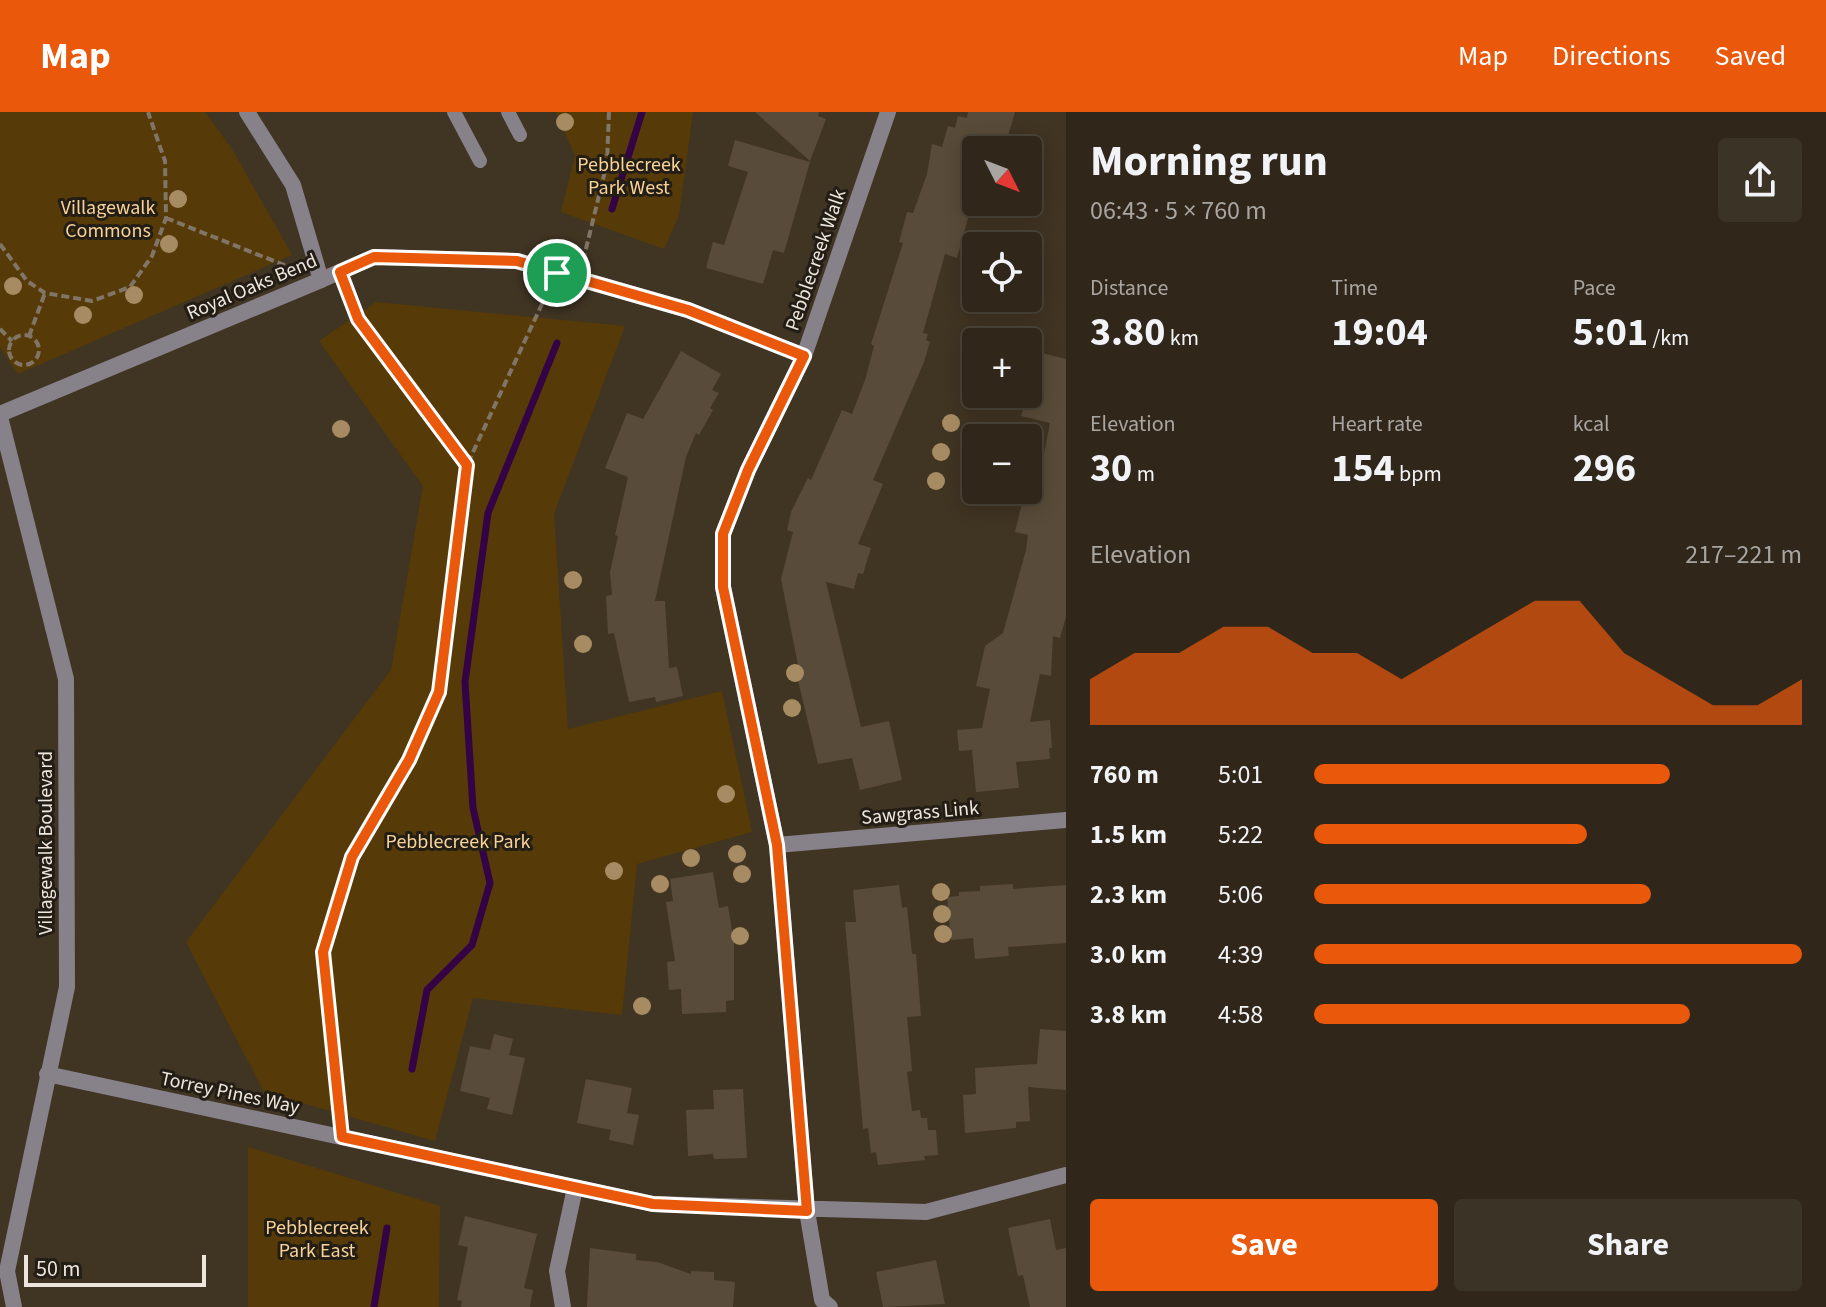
<!DOCTYPE html>
<html lang="en">
<head>
<meta charset="utf-8">
<style>
  body { margin:0; font-family:"Source Sans 3",sans-serif; background:#3c3327; color:#f1f3f6; height:100vh; display:flex; flex-direction:column; font-size:30px; white-space:nowrap }
  * { box-sizing:border-box; margin:0 }
  p { font-size:26px; color:#a8a5a2 }
  .icon { flex:none; width:44px; height:44px; fill:none; stroke:currentColor; stroke-width:2; stroke-linecap:round; stroke-linejoin:round }
  .map { position:relative; flex:1; overflow:hidden }
  .drawer { display:flex; flex-direction:column; background:#30271a; width:760px }
  .drawer>* { flex:none }
  .needle { width:52px; rotate:132deg }
  .tools { position:absolute; left:962px; top:24px; display:grid; gap:16px }
  .tools a { display:grid; place-items:center; width:80px; height:80px; border-radius:8px; background:#30271a; box-shadow:0 4px 20px #0003,0 0 0 2px #4b4439; font-size:40px }
  .scale { position:absolute; left:24px; bottom:20px; width:182px; box-sizing:border-box; padding-left:8px; border:4px solid #eee6dc; border-top:0; font-size:22px; line-height:28px; white-space:nowrap; color:#eee6dc; -webkit-text-stroke:6px #221d15; paint-order:stroke }
  .pin { position:absolute; display:grid; place-items:center; width:68px; height:68px; color:#fff; margin:-34px; border:4px solid #fff; border-radius:50%; box-shadow:0 2px 8px #0007 }
  .round { display:grid; place-items:center; flex:none; width:84px; height:84px; border-radius:8px; background:#3c3327 }
  .overview { display:flex; align-items:center; justify-content:space-between; height:136px; padding:0 24px }
  h1 { font-size:44px; font-weight:700; line-height:60px }
  .stats { display:grid; grid-template-columns:repeat(3,1fr); gap:12px; height:136px; padding:8px 24px }
  .stats div { display:grid; align-content:center }
  .stats b { font-size:40px; font-weight:700 }
  .stats small { font-size:22px; font-weight:400 }
  .stats p { font-size:22px }
  .chart { height:224px; padding:16px 24px }
  .chart p { display:flex; justify-content:space-between }
  .chart svg { width:100%; height:144px; margin-top:8px; fill:#ea580c; opacity:.7 }
  .button { display:flex; gap:16px; margin-top:auto; padding:16px 24px }
  .button a { flex:1; height:92px; border-radius:8px; background:#ea580c; color:#fff; font-size:32px; font-weight:700; line-height:92px; text-align:center }
  .button a+a { background:#3c3327; color:#f1f3f6 }
  ul { padding:0 24px; list-style:none; font-size:26px }
  li { display:grid; grid-template-columns:128px 96px 1fr; align-items:center; height:60px }
  li i { height:20px; border-radius:10px; background:#ea580c }
  header { display:flex; align-items:center; gap:48px; box-sizing:border-box; height:112px; padding:0 40px; background:#ea580c; color:#fff }
  header strong { font-size:38px }
  nav { display:flex; gap:44px; margin-inline-start:auto; font-size:28px }
  main { display:flex; flex:1; min-height:0 }
  .map>svg:first-child { display:block }
  .green { fill:#563b08 }
  .lines { fill:none; stroke-linecap:round; stroke-linejoin:round }
  .stream { stroke:#330346; stroke-width:7 }
  .building { fill:#584b39 }
  .path { stroke:#807567; stroke-width:4; stroke-dasharray:8 4; stroke-linecap:butt }
  .service { stroke:#87818a; stroke-width:14 }
  .minor { stroke:#87818a; stroke-width:16 }
  .tertiary { stroke:#87818a; stroke-width:16 }
  .tree { fill:#a68b63 }
  .route-casing { stroke:#fff; stroke-width:16 }
  .route { stroke:#ea580c; stroke-width:10 }
  .labels { text-anchor:middle; dominant-baseline:central; stroke-width:6; stroke-linejoin:round; paint-order:stroke }
  .park-label { font-size:20px; fill:#f9d297; stroke:#221d15 }
  .street-label { font-size:20px; fill:#eee6dc; stroke:#221d15 }
</style>
</head>
<body>
<header>
<strong>Map</strong>
<nav><a>Map</a><a>Directions</a><a>Saved</a></nav>
</header>
<main>
<div class="map">
<svg width="1066" height="1195" viewBox="0 0 1066 1195">
  <rect width="100%" height="100%" fill="#403423"/>
  <!-- green -->
  <path class="green" d="M 0,0 L 205,0 L 232,37 L 292,143 L 18,262 L 0,235 Z
    M 556,0 L 693,0 L 679,103 L 664,137 L 561,100 L 575,44 Z
    M 376,190 L 625,214 L 554,402 L 568,617 L 722,579 L 752,720 L 637,752 L 622,903 L 473,886 L 435,1029 L 264,980 L 186,830 L 391,558 L 423,374 L 319,229 Z
    M 248,1035 L 440,1094 L 439,1195 L 248,1195 Z"/>
  <g class="lines">
    <!-- stream -->
    <path class="stream" d="M 612,97 L 642,0
      M 412,957 L 427,878 L 472,833 L 490,771 L 473,696 L 465,570 L 488,401 L 557,231
      M 374,1195 L 387,1116"/>
  </g>
  <!-- building -->
  <path class="building" d="M 755,0 L 819,0 L 818,4 L 826,7 L 810,49 Z
    M 968,0 L 1015,0 L 1004,38 L 976,38 L 976,77 L 957,146 L 945,142 L 923,221 L 928,222 L 926,228 L 930,230 L 924,250 L 873,368 L 883,372 L 858,432 L 871,436 L 863,462 L 858,461 L 854,477 L 826,470 L 861,615 L 889,609 L 902,668 L 860,678 L 852,646 L 818,652 L 796,560 L 799,558 L 781,467 L 793,420 L 787,418 L 791,400 L 808,366 L 811,368 L 842,298 L 852,302 L 866,265 L 874,234 L 871,232 L 903,131 L 899,130 L 907,100 L 913,101 L 927,62 L 932,32 L 942,35 L 948,14 L 955,16 L 958,4 L 967,6 Z
    M 735,28 L 810,50 L 784,141 L 773,138 L 763,172 L 706,156 L 713,130 L 724,133 L 748,60 L 728,54 Z
    M 681,239 L 721,262 L 712,278 L 719,281 L 710,296 L 713,298 L 699,323 L 696,321 L 686,345 L 655,489 L 665,489 L 669,556 L 677,555 L 683,584 L 656,590 L 655,585 L 629,590 L 614,521 L 608,522 L 606,484 L 612,483 L 610,460 L 618,424 L 615,423 L 628,365 L 605,356 L 627,301 L 643,307 Z
    M 1042,241 L 1066,247 L 1066,505 L 1060,526 L 1053,524 L 1051,564 L 1040,562 L 1030,610 L 1050,608 L 1052,636 L 1049,636 L 1050,647 L 1016,650 L 1019,676 L 976,680 L 972,638 L 959,639 L 957,618 L 982,616 L 990,577 L 976,574 L 985,534 L 1003,521 L 1026,438 L 1028,423 L 1015,420 L 1022,391 L 1034,393 L 1050,311 L 1021,304 L 1028,282 L 1028,254 L 1039,257 Z
    M 713,760 L 719,796 L 728,794 L 734,830 L 734,888 L 726,889 L 726,900 L 682,902 L 681,877 L 669,878 L 667,850 L 675,849 L 666,790 L 673,789 L 670,767 Z
    M 1013,772 L 1013,777 L 1066,773 L 1066,831 L 1008,835 L 1009,844 L 975,847 L 973,826 L 951,828 L 947,785 L 959,784 L 959,780 L 980,779 L 980,774 Z
    M 899,773 L 902,796 L 907,795 L 912,842 L 916,842 L 921,904 L 907,905 L 912,959 L 907,960 L 912,999 L 920,998 L 921,1006 L 927,1006 L 928,1018 L 936,1018 L 938,1043 L 924,1044 L 925,1048 L 878,1053 L 876,1040 L 871,1041 L 868,1016 L 863,1017 L 845,810 L 856,810 L 853,778 Z
    M 1040,917 L 1066,919 L 1066,978 L 1028,975 L 1030,1009 L 1016,1010 L 1016,1016 L 965,1021 L 963,983 L 976,982 L 975,956 L 1037,952 Z
    M 494,922 L 513,927 L 509,943 L 525,946 L 512,1003 L 487,997 L 490,986 L 460,979 L 470,934 L 490,938 Z
    M 586,967 L 632,976 L 627,1001 L 639,1003 L 633,1033 L 609,1028 L 611,1018 L 577,1011 Z
    M 743,977 L 747,1046 L 714,1047 L 713,1042 L 688,1044 L 686,998 L 714,997 L 713,978 Z
    M 465,1104 L 537,1122 L 524,1176 L 533,1178 L 530,1195 L 461,1195 L 462,1189 L 457,1188 L 468,1135 L 458,1133 Z
    M 1050,1107 L 1056,1138 L 1066,1136 L 1066,1195 L 1030,1195 L 1023,1163 L 1018,1164 L 1008,1116 Z
    M 590,1136 L 636,1142 L 636,1148 L 657,1150 L 691,1162 L 691,1159 L 714,1160 L 714,1168 L 735,1170 L 733,1195 L 587,1195 Z
    M 936,1148 L 945,1192 L 883,1195 L 876,1160 Z"/>
  <g class="lines">
    <!-- path -->
    <path class="path" d="M 166,106 L 294,157
      M 0,132 L 27,169 L 45,181 L 92,189 L 130,175 L 152,144 L 166,106 L 165,49 L 148,0
      M 583,149 L 607,51 L 609,0
      M 347,178 L 358,207 L 467,353
      M 0,217 L 12,229
      M9 238a15 15 0 1 1 30 0a15 15 0 1 1-30 0Z
      M 29,224 L 45,181
      M 340,1006 L 323,840 L 352,745 L 409,648 L 439,580 L 467,353 L 549,177"/>
    <!-- service -->
    <path class="service" d="M 454,0 L 480,49
      M 508,0 L 520,23"/>
    <!-- minor -->
    <path class="minor" d="M 321,168 L 374,145 L 517,149 L 688,198 L 804,244
      M 777,733 L 1066,708
      M 47,962 L 653,1092 L 926,1100 L 1066,1063
      M 563,1195 L 557,1159 L 575,1076
      M 830,1195 L 822,1188 L 807,1099 L 777,733 L 723,475 L 723,422 L 748,358 L 804,244 L 888,0"/>
    <!-- tertiary -->
    <path class="tertiary" d="M 0,302 L 321,168 L 293,73 L 247,0
      M 0,305 L 66,567 L 67,875 L 7,1159 L 14,1195"/>
  </g>
  <!-- trees -->
  <g class="tree">
    <circle cx="565" cy="10" r="9"/>
    <circle cx="178" cy="87" r="9"/>
    <circle cx="169" cy="132" r="9"/>
    <circle cx="13" cy="174" r="9"/>
    <circle cx="134" cy="183" r="9"/>
    <circle cx="83" cy="203" r="9"/>
    <circle cx="951" cy="311" r="9"/>
    <circle cx="341" cy="317" r="9"/>
    <circle cx="941" cy="340" r="9"/>
    <circle cx="936" cy="369" r="9"/>
    <circle cx="573" cy="468" r="9"/>
    <circle cx="583" cy="532" r="9"/>
    <circle cx="795" cy="561" r="9"/>
    <circle cx="792" cy="596" r="9"/>
    <circle cx="726" cy="682" r="9"/>
    <circle cx="737" cy="742" r="9"/>
    <circle cx="691" cy="746" r="9"/>
    <circle cx="614" cy="759" r="9"/>
    <circle cx="742" cy="762" r="9"/>
    <circle cx="660" cy="772" r="9"/>
    <circle cx="941" cy="780" r="9"/>
    <circle cx="942" cy="802" r="9"/>
    <circle cx="943" cy="822" r="9"/>
    <circle cx="740" cy="824" r="9"/>
    <circle cx="642" cy="894" r="9"/>
  </g>
  <g class="lines">
    <!-- route casing -->
    <g class="route-casing">
      <path id="route" d="M 374,145 L 517,149 L 688,198 L 804,244 L 748,358 L 723,422 L 723,475 L 777,733 L 807,1099 L 653,1092 L 342,1025 L 323,840 L 352,745 L 409,648 L 439,580 L 467,353 L 358,207 L 340,160 Z"/>
    </g>
    <!-- route -->
    <use href="#route" class="route"/>
  </g>
  <g class="labels">
    <!-- park labels -->
    <g class="park-label">
      <text x="629" y="53">Pebblecreek<tspan x="629" dy="23">Park West</tspan></text>
      <text x="108" y="96">Villagewalk<tspan x="108" dy="23">Commons</tspan></text>
      <text x="458" y="730">Pebblecreek Park</text>
      <text x="317" y="1116">Pebblecreek<tspan x="317" dy="23">Park East</tspan></text>
    </g>
    <!-- street labels -->
    <g class="street-label">
      <text transform="translate(816 148) rotate(-71)">Pebblecreek Walk</text>
      <text transform="translate(252 175) rotate(-23)">Royal Oaks Bend</text>
      <text transform="translate(920 701) rotate(-5)">Sawgrass Link</text>
      <text transform="translate(46 731) rotate(-90)">Villagewalk Boulevard</text>
      <text transform="translate(230 981) rotate(12)">Torrey Pines Way</text>
    </g>
  </g>
</svg>
<div class="tools">
<a><svg class="needle" viewBox="-14 -14 28 28"><path d="M0-13l5 13h-10z" fill="#e53935"/><path d="M0 13l5-13h-10z" fill="#a8a5a2"/></svg></a>
<a><svg class="icon" aria-label="locate" viewBox="0 0 24 24"><circle cx="12" cy="12" r="6"/><path d="M12 2v4M12 18v4M2 12h4M18 12h4"/></svg></a>
<a>+</a>
<a>−</a>
</div>
<div class="scale">50 m</div>
<div class="pin" style="left:557px;top:161px;background:#1e9e55"><svg class="icon" aria-label="arrive" viewBox="0 0 24 24"><path d="M6 21V4h12l-3 4 3 4H6"/></svg></div>
</div>
<section class="drawer">
<div class="overview"><div><h1>Morning run</h1><p>06:43 · 5 × 760 m</p></div><a class="round"><svg class="icon" aria-label="share" viewBox="0 0 24 24"><path d="M12 15V3M7 8l5-5 5 5M5 13v7h14v-7"/></svg></a></div>
<div class="stats">
<div><p>Distance</p><b>3.80<small> km</small></b></div>
<div><p>Time</p><b>19:04</b></div>
<div><p>Pace</p><b>5:01<small> /km</small></b></div>
</div>
<div class="stats">
<div><p>Elevation</p><b>30<small> m</small></b></div>
<div><p>Heart rate</p><b>154<small> bpm</small></b></div>
<div><p>kcal</p><b>296</b></div>
</div>
<div class="chart"><p><span>Elevation</span>217–221 m</p>
<svg viewBox="0 0 160 44" preserveAspectRatio="none"><path d="M0 44V30L10 22L20 22L30 14L40 14L50 22L60 22L70 30L80 22L90 14L100 6L110 6L120 22L130 30L140 38L150 38L160 30V44z"/></svg>
</div>
<ul>
<li><b>760 m</b>5:01<i style="width:73%"></i></li>
<li><b>1.5 km</b>5:22<i style="width:56%"></i></li>
<li><b>2.3 km</b>5:06<i style="width:69%"></i></li>
<li><b>3.0 km</b>4:39<i style="width:100%"></i></li>
<li><b>3.8 km</b>4:58<i style="width:77%"></i></li>
</ul>
<div class="button"><a>Save</a><a>Share</a></div>
</section>
</main>
</body>
</html>
